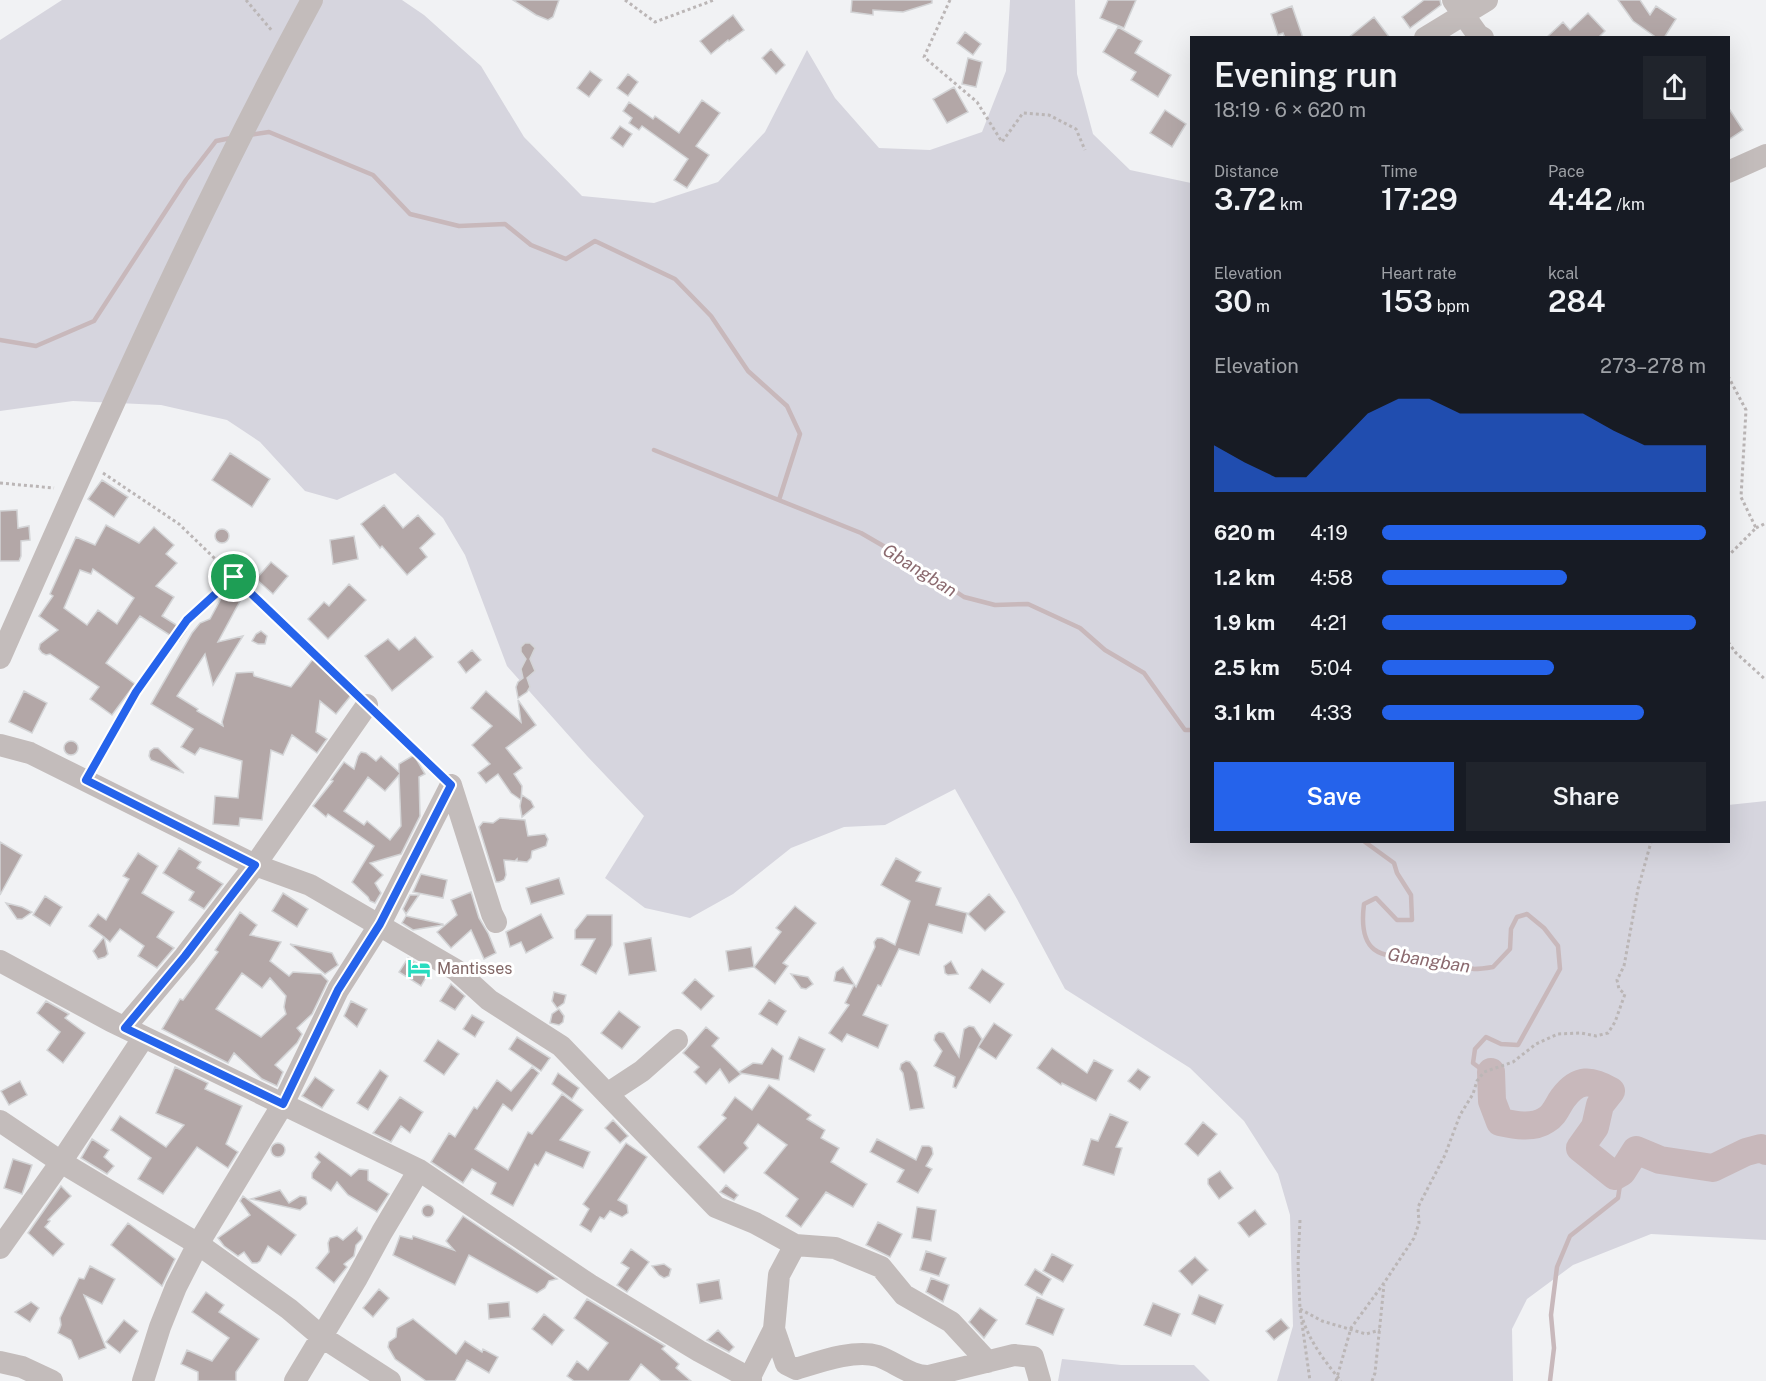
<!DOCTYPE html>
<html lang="en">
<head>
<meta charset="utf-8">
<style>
  body { margin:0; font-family:"Public Sans",sans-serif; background:#20242c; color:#f1f3f6; height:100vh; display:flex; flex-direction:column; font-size:22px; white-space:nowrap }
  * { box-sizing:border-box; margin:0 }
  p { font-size:20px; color:#9ea1a6 }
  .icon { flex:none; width:33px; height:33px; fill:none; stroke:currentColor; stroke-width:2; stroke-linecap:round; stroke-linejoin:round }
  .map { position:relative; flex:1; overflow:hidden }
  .details { position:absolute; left:1190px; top:36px; width:540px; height:807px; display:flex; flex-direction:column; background:#171b24; border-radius:0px; box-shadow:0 6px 24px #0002 }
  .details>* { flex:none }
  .pin { position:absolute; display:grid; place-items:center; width:51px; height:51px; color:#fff; margin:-26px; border:3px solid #fff; border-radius:50%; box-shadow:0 2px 6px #0007 }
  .round { display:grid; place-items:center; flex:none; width:63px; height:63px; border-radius:0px; background:#20242c }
  .overview { display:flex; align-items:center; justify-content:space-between; height:102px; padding:0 24px }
  h1 { font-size:33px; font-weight:600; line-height:45px }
  .metrics { display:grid; grid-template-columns:repeat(3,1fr); gap:9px; height:102px; padding:6px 24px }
  .metrics div { display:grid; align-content:center }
  .metrics b { font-size:30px; font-weight:600 }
  .metrics small { font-size:16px; font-weight:400 }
  .metrics p { font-size:16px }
  .chart { height:168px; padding:12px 24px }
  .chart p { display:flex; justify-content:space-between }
  .chart svg { width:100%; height:108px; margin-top:6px; fill:#2563eb; opacity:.7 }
  .cta { display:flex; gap:12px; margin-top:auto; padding:12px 24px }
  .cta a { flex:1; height:69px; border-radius:0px; background:#2563eb; color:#fff; font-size:24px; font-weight:600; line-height:69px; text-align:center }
  .cta a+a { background:#20242c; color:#f1f3f6 }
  ul { padding:0 24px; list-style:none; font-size:20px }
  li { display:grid; grid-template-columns:96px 72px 1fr; align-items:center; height:45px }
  li i { height:15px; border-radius:8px; background:#2563eb }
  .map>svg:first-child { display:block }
  .green { fill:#d6d5de }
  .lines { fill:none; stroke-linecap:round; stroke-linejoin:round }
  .stream { stroke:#c8b8bb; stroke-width:4.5 }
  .river { stroke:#c8b8bb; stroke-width:28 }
  .building { fill:#b3a7a7; stroke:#d3d4d6; stroke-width:1.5; fill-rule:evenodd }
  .path { stroke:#bbb6b6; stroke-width:3; stroke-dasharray:3 3; stroke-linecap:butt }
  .minor { stroke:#c3bcbb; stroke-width:22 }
  .route-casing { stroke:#fff; stroke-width:12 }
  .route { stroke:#2563eb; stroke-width:8 }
  .labels { text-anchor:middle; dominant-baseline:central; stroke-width:6; stroke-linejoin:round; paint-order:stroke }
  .poi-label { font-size:16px; fill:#816665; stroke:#fff; text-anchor:start }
  .water-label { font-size:18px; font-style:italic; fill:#8b6a6f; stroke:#fff }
</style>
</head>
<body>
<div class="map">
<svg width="1766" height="1381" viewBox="0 0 1766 1381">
  <rect width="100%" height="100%" fill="#f1f2f4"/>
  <!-- green -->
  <path class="green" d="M 62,0 L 402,0 L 424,15 L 481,66 L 524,137 L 582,196 L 654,203 L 718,182 L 765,132 L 807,50 L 835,98 L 879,148 L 930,150 L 982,132 L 1006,71 L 1010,0 L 1075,0 L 1077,74 L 1093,134 L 1130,170 L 1191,183 L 1191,842 L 1728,842 L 1728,805 L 1766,801 L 1766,1240 L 1651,1234 L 1573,1265 L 1527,1299 L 1512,1329 L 1513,1381 L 1277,1381 L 1293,1326 L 1290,1215 L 1278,1174 L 1244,1121 L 1190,1068 L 1065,989 L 1017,899 L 955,789 L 885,825 L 844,827 L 791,848 L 733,894 L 690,918 L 645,908 L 605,878 L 644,816 L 587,756 L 507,666 L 465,555 L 443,518 L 395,473 L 337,500 L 305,491 L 260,442 L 227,420 L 161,405 L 73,401 L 0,411 L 0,40 Z
    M 1062,1359 L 1121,1365 L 1194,1365 L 1210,1381 L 1058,1381 Z"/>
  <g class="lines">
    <!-- stream -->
    <path class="stream" d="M 249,135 L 269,132 L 373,175 L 410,214 L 459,226 L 505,224 L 531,245 L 566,259 L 595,241 L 675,279 L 711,316 L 748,371 L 787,406 L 800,434 L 779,500
      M 0,340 L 36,346 L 94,321 L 186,180 L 216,141 L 231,138
      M 654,450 L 861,533 L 918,566 L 964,597 L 995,605 L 1028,604 L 1080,628 L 1105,650 L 1144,673 L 1185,730 L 1191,730
      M 1365,842 L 1394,863 L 1397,873 L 1411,895 L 1412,920 L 1397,920 L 1376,898 L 1364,904 C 1356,967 1394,954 1437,960 C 1444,960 1450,961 1456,962 C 1462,964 1468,968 1474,969 C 1480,969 1487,968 1493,967 L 1510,949 L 1511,929 L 1517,917 L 1527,914 L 1544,928 L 1558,946 L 1560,969 L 1518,1045 L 1501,1044 L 1486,1037 L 1475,1049 L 1473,1063 L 1481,1069 L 1489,1068
      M 1550,1381 L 1554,1348 L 1551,1315 L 1557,1267 L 1570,1236 L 1618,1198 L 1622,1172"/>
    <!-- river -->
    <path class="river" d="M 1491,1072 L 1492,1101 L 1500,1122 C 1514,1125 1533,1129 1546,1120 C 1555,1115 1557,1106 1563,1098 C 1578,1078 1591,1079 1611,1091 L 1600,1105 L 1595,1127 L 1580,1148 L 1615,1176 L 1622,1172 L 1636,1150 L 1660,1160 L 1713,1168 L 1746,1152 L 1761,1148 L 1766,1151"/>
  </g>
  <!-- building -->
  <path class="building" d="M 513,0 L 559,0 L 553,17 L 548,20 L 536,15 Z
    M 852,0 L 932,0 L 932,3 L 903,12 L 873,10 L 873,15 L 851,12 Z
    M 1108,0 L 1136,0 L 1124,28 L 1100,18 Z
    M 1424,0 L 1440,0 L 1441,5 L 1410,28 L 1402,17 Z
    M 1618,0 L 1640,0 L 1650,15 L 1656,6 L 1676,19 L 1664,38 L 1657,38 L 1633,21 Z
    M 1292,6 L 1303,38 L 1285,38 L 1283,33 L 1278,35 L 1271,14 Z
    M 1588,13 L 1605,31 L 1598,38 L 1546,38 L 1563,22 L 1570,30 Z
    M 733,15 L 744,30 L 729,41 L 728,40 L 711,54 L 700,41 Z
    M 1374,17 L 1390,38 L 1348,38 Z
    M 1118,27 L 1142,41 L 1135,53 L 1171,75 L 1158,97 L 1131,80 L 1136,72 L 1103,52 Z
    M 965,32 L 981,44 L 973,55 L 957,43 Z
    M 771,49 L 785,65 L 776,74 L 762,58 Z
    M 968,58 L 982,62 L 976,87 L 962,84 Z
    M 590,71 L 602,80 L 589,97 L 577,88 Z
    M 628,74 L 638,82 L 628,96 L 617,88 Z
    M 954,87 L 968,112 L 947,123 L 933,99 Z
    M 702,100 L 720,113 L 696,146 L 709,155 L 687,188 L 674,180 L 688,159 L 642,126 L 639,130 L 629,123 L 632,118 L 623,111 L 629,102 L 653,119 L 655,116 L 679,133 Z
    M 1728,107 L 1743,130 L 1728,140 Z
    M 1165,110 L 1186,124 L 1172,147 L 1150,133 Z
    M 620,126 L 632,134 L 623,147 L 611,138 Z
    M 230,453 L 270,479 L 252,507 L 212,480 Z
    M 102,480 L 128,497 L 114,517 L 88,499 Z
    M 384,505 L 403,528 L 418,515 L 435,534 L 420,548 L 427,557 L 407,575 L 382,546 L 380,548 L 361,524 Z
    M 17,510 L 18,528 L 29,526 L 30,540 L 21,541 L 21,556 L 19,561 L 0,561 L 0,511 Z
    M 106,525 L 139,543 L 154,527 L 174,545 L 166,554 L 177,563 L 156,586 L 174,597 L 162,616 L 186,631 L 179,641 L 140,616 L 106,663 L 135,684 L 112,715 L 90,699 L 99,687 L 50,654 L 46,655 L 42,653 L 39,649 L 40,644 L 58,630 L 39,616 L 53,596 L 50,594 L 76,537 L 95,545 ZM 93,569 L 134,598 L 117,624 L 98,610 L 87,625 L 64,608 L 80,570 L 91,574 Z
    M215 536a7 7 0 1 1 14 0a7 7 0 1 1-14 0Z
    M 354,536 L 358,559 L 333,564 L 330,540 Z
    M 271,562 L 288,576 L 273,594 L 256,579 Z
    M 349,584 L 366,600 L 328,639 L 308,619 L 324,602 L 329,606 Z
    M 224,593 L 240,601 L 218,642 L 243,636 L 213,685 L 205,654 L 177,696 L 198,709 L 197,711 L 223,726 L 222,722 L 236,673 L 253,672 L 254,676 L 291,687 L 313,659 L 353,693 L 336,714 L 320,701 L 316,732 L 327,739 L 317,753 L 292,735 L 283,755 L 271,750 L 262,820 L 240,818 L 239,826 L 213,824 L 215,796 L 238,798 L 242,761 L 200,748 L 195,755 L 181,747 L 193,729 L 151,704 L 192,633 L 200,623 L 210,619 Z
    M 261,631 L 267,636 L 265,644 L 258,644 L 252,641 L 256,634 Z
    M 415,637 L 433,657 L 392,691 L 365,656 L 388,639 L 399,650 Z
    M 525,643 L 530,643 L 535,648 L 530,659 L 535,671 L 527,678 L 530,687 L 527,692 L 518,698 L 516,687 L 518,682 L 523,678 L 521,669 L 526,659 L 521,652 L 521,647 Z
    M 472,650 L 481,660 L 466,673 L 458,662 Z
    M 24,691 L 47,703 L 32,733 L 9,722 Z
    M 486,691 L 521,722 L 518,700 L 536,725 L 506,748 L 522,768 L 514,774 L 522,786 L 521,800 L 511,793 L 498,774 L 486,783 L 478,773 L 490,764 L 472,745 L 492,726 L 471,708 Z
    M64 748a7 7 0 1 1 14 0a7 7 0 1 1-14 0Z
    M 154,748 L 158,748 L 184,773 L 151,760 L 149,756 L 150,751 Z
    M 361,752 L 366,753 L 376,761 L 381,756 L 399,772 L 399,764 L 414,755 L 425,774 L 419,777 L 420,816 L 401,854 L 370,863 L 383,875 L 375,883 L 381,893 L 375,903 L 370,901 L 368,897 L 352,882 L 374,846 L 328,814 L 326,817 L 313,806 L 333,781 L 331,780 L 344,762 L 354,769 L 358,756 ZM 399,775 L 401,826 L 390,840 L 367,821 L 364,825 L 344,811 L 368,777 L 385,791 Z
    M 522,795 L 531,801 L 534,807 L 522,817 L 520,806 Z
    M 500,818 L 525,820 L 528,836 L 545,834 L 548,839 L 546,846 L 532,851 L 531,858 L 527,862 L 517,861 L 517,859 L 515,861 L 504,860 L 506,875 L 504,880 L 499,882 L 496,882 L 479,827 L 483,822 L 493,823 Z
    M 0,842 L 22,855 L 0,895 Z
    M 179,848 L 201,862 L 197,868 L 223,884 L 204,909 L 189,900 L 194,892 L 163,873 Z
    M 138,853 L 158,866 L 142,893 L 174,912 L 157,937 L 174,948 L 157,968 L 138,956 L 144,946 L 120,929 L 110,942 L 104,937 L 108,954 L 105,957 L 98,959 L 93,951 L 104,937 L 89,926 L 98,914 L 106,920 L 129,879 L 123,876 Z
    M 896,858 L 921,872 L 916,881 L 941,888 L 936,905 L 967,913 L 962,933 L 929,924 L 919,955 L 899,949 L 881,986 L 878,985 L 863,1015 L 888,1025 L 878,1048 L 847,1034 L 842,1042 L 829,1033 L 849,1005 L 845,1003 L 854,985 L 834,981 L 836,972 L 843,967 L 856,987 L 875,947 L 874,942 L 877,938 L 882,938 L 895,945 L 910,901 L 881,885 Z
    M 421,874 L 447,880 L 443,898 L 413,892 Z
    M 559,878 L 564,894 L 531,904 L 526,888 Z
    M 471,892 L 479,918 L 488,933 L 496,953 L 484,959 L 471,930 L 451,948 L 437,932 L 457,915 L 451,900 Z
    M 283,893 L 308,909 L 297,927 L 272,911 Z
    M 989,894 L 1005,912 L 985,931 L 968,914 Z
    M 410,895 L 419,895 L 406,914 L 403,909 Z
    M 45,896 L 62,907 L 50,926 L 33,915 Z
    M 6,903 L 22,907 L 32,912 L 22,919 L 17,919 Z
    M 795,906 L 816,923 L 783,963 L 788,966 L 775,984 L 754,967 L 781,932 L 776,928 Z
    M 240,912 L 257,925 L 250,935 L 281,942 L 270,961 L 289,976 L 293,972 L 321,974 L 328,981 L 312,1014 L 297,1028 L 302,1034 L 297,1043 L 275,1065 L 283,1072 L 277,1086 L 262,1079 L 234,1053 L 228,1063 L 162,1029 L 180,999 L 183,1000 L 218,952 L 215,950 ZM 242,973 L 262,988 L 270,978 L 286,996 L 284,1007 L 286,1014 L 261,1037 L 216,1009 Z
    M 541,914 L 553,938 L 526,953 L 521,942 L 510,947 L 506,932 Z
    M 587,915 L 612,915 L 612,945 L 596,974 L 581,965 L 595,939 L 575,939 L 575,930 Z
    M 406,916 L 443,924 L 443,925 L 413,930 L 402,923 Z
    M 651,938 L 656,971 L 629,975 L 624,943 Z
    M 290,944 L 332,953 L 338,965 L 325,974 Z
    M 751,947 L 754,967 L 729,971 L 726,951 Z
    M 408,958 L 430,971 L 421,986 L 399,972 Z
    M 951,961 L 958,974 L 948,975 L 945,973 L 944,966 Z
    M 982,969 L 1004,984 L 990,1003 L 969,988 Z
    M 791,974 L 808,977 L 813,984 L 806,989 L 801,988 Z
    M 695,979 L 714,996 L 701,1010 L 682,993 Z
    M 451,984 L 465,996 L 455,1010 L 440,1001 Z
    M 554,992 L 566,995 L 564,1003 L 557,1008 L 552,1001 Z
    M 769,1000 L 786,1011 L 777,1025 L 759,1014 Z
    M 46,1001 L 69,1014 L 65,1018 L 85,1033 L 63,1063 L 47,1050 L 60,1032 L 37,1013 Z
    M 351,1001 L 367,1009 L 357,1027 L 344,1016 Z
    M 559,1009 L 564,1016 L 563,1022 L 559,1025 L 550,1023 L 552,1014 Z
    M 619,1011 L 640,1027 L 622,1049 L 601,1033 Z
    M 472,1015 L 484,1022 L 475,1037 L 463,1029 Z
    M 994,1023 L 1012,1035 L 996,1059 L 978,1047 Z
    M 969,1026 L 974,1027 L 982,1039 L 956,1088 L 953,1087 L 955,1077 L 934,1066 L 942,1051 L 934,1040 L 935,1035 L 939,1032 L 944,1033 L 959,1057 L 964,1029 Z
    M 706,1027 L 719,1038 L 712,1046 L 739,1072 L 753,1063 L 762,1064 L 772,1048 L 783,1056 L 779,1080 L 740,1073 L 741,1074 L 729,1083 L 720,1069 L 706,1084 L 694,1072 L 699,1067 L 683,1053 Z
    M 517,1037 L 550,1058 L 541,1071 L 509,1049 Z
    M 799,1037 L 825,1049 L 814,1072 L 789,1059 Z
    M 438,1040 L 459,1054 L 444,1075 L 424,1061 Z
    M 1052,1048 L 1087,1073 L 1094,1060 L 1113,1070 L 1096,1101 L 1062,1083 L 1061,1085 L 1037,1068 Z
    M 906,1061 L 910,1062 L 917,1072 L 924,1108 L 910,1110 L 903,1073 L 900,1069 L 901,1064 Z
    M 175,1067 L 208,1083 L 205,1089 L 242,1106 L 226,1144 L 238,1152 L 228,1168 L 197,1147 L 163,1194 L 138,1179 L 151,1158 L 111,1130 L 120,1116 L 166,1147 L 184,1125 L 156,1113 Z
    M 532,1067 L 539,1073 L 512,1111 L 503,1104 L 475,1149 L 508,1170 L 528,1132 L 532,1134 L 562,1094 L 583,1110 L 560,1140 L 590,1152 L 583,1168 L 546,1152 L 538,1166 L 535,1164 L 513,1206 L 491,1194 L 496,1183 L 472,1169 L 463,1183 L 431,1162 L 449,1133 L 455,1137 L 474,1107 L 477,1109 L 497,1080 L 511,1091 Z
    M 1138,1069 L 1150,1077 L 1140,1090 L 1128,1081 Z
    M 380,1070 L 388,1076 L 368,1110 L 357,1103 Z
    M 558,1073 L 579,1088 L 572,1099 L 552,1084 Z
    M 315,1077 L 334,1090 L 322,1108 L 302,1096 Z
    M 20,1081 L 27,1095 L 9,1105 L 1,1091 Z
    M 769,1085 L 811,1115 L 807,1119 L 825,1130 L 821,1138 L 839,1148 L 831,1162 L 867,1184 L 853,1207 L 826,1192 L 801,1227 L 786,1216 L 798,1199 L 764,1173 L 787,1145 L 758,1124 L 744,1143 L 748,1148 L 724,1173 L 698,1147 L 726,1118 L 722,1115 L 735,1097 L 752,1110 Z
    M 400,1097 L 423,1112 L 410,1133 L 401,1126 L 391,1142 L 373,1133 Z
    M 1110,1114 L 1128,1122 L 1116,1147 L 1122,1148 L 1114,1175 L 1083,1165 L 1091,1139 L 1098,1141 Z
    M 613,1120 L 628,1136 L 620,1143 L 605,1128 Z
    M 1203,1122 L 1217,1134 L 1198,1156 L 1185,1144 Z
    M 92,1139 L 109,1150 L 104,1157 L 114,1166 L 107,1174 L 81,1158 Z
    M 877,1139 L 916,1160 L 922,1146 L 929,1146 L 932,1148 L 933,1154 L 926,1166 L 932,1169 L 918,1193 L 897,1182 L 904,1170 L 870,1152 Z
    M 626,1143 L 647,1157 L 618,1200 L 627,1205 L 628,1213 L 622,1217 L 610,1211 L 604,1219 L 600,1217 L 591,1232 L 580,1225 L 589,1209 L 583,1204 Z
    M271 1150a7 7 0 1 1 14 0a7 7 0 1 1-14 0Z
    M 319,1152 L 351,1176 L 359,1169 L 368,1170 L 368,1180 L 389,1194 L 377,1212 L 348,1195 L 337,1182 L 331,1191 L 312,1178 L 312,1173 L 320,1162 L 315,1157 Z
    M 13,1159 L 32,1165 L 22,1194 L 4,1188 Z
    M 1220,1171 L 1233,1188 L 1219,1199 L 1208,1184 L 1208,1179 Z
    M 726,1185 L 738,1195 L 734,1200 L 720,1192 Z
    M 61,1186 L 71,1196 L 48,1220 L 50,1221 L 45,1227 L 64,1244 L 53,1256 L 28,1233 Z
    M 280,1190 L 289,1203 L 300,1196 L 306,1197 L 307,1204 L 300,1210 L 251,1199 Z
    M 243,1196 L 296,1235 L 281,1255 L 268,1246 L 260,1261 L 257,1263 L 252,1263 L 244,1252 L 238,1256 L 224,1246 L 218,1238 L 250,1215 L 240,1201 Z
    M422 1211a6 6 0 1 1 12 0a6 6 0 1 1-12 0Z
    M 917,1207 L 936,1210 L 931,1241 L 912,1238 Z
    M 1255,1210 L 1266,1224 L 1249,1237 L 1238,1223 Z
    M 463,1216 L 557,1279 L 549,1281 L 545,1288 L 537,1293 L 469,1255 L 455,1285 L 393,1255 L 400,1236 L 412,1239 L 413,1236 L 454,1250 L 446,1241 Z
    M 878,1222 L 902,1234 L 890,1257 L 866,1245 Z
    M 128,1223 L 175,1259 L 162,1286 L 111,1245 Z
    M 357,1228 L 357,1231 L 362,1236 L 362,1239 L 356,1245 L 354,1256 L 344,1264 L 347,1267 L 334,1283 L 316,1268 L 329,1252 L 328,1243 L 330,1238 L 337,1236 L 343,1240 Z
    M 631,1249 L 649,1262 L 627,1292 L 617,1285 L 629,1268 L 621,1263 Z
    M 926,1251 L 946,1258 L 939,1276 L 920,1270 Z
    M 1052,1254 L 1073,1265 L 1063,1282 L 1043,1271 Z
    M 1195,1257 L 1208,1270 L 1192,1285 L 1179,1271 Z
    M 664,1264 L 671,1269 L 669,1276 L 664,1278 L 659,1275 L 652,1266 Z
    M 90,1266 L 115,1279 L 102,1304 L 84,1295 L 106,1348 L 79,1359 L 71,1340 L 58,1333 L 61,1325 L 60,1318 L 79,1278 L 84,1279 Z
    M 1035,1269 L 1051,1279 L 1042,1295 L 1025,1285 Z
    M 931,1278 L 949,1285 L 943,1302 L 926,1292 Z
    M 719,1280 L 722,1299 L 700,1303 L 697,1284 Z
    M 379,1289 L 389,1298 L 373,1317 L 363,1308 Z
    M 206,1292 L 224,1305 L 219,1312 L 259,1339 L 236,1372 L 236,1381 L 198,1381 L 198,1372 L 181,1364 L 187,1350 L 212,1361 L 229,1338 L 192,1312 Z
    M 1199,1295 L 1223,1305 L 1215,1324 L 1192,1314 Z
    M 1037,1297 L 1064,1309 L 1053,1335 L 1026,1324 Z
    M 587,1299 L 665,1346 L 662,1349 L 679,1364 L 676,1368 L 691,1381 L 661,1381 L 641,1364 L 629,1381 L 574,1381 L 567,1376 L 577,1361 L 588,1370 L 608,1343 L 574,1318 Z
    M 31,1302 L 39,1308 L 30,1322 L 15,1312 Z
    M 509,1302 L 510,1317 L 489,1319 L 488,1304 Z
    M 1153,1303 L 1180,1314 L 1171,1336 L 1144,1325 Z
    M 980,1308 L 997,1320 L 984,1338 L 969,1322 Z
    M 544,1314 L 564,1330 L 552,1345 L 532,1329 Z
    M 413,1319 L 456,1354 L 465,1341 L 482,1352 L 483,1349 L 498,1357 L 489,1373 L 467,1360 L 455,1381 L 426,1381 L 395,1359 L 388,1347 L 389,1342 L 396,1337 L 397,1328 Z
    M 1281,1319 L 1289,1328 L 1274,1340 L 1266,1331 Z
    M 124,1320 L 138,1331 L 120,1353 L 106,1342 Z
    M 718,1330 L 734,1347 L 729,1352 L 707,1340 Z"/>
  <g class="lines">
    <!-- path -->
    <path class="path" d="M 246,0 L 273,32
      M 625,0 L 655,22 L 714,0
      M 950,0 L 924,57 L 977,102 L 1002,142 L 1023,113 L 1049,115 L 1076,129 L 1085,150
      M 1728,376 L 1746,410 L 1741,497 L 1756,528 L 1728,556
      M 103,473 L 179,524 L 354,693
      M 0,483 L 54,488
      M 1756,528 L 1766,523
      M 1728,642 L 1736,653 L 1766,680
      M 380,719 L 437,772
      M 94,766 L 136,692 L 187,620 L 234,577
      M 1300,1220 L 1298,1263 L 1300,1309 L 1310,1381
      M 1300,1309 L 1322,1321 L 1366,1334 L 1380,1330
      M 1303,1320 C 1310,1342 1326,1363 1341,1381
      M 1336,1381 L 1351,1328 L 1384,1283 L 1414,1238 L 1419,1223 L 1418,1207 L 1445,1155 L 1460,1115 L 1473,1094 L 1477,1081 L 1484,1072 L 1513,1062 L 1536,1044 L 1558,1034 L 1581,1033 L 1596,1036 L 1608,1033 L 1615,1022 L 1625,994 L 1619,989 L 1617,980 L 1624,966 L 1638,889 L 1651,842
      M 1372,1381 L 1375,1373 L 1384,1285"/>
    <!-- minor -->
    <path class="minor" d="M 1453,0 L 1478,35 L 1483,38
      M 1425,38 L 1487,0
      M 1728,172 L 1766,155
      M 0,658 C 98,436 196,214 312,0
      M 0,745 L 30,753 L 255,865 L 310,885 L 456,970 L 489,1000 L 561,1046 L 716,1207 L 755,1223 L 795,1245 L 779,1275 L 774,1329 L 748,1381
      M 451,785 L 492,914 L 496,922
      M 0,961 L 111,1021 L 419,1170 L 590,1285 L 699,1351 L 751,1379
      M 125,1027 L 185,956 L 255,865 L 367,705
      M 607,1094 L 642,1071 L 677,1040
      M 0,1121 L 61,1162 L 198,1244 L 289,1309 L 322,1337 L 390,1381
      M 795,1245 L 835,1248 L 881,1267 L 904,1295 L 951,1322 L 988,1362
      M 0,1248 L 61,1162 L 144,1037
      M 774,1329 L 786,1364 L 796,1369 C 819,1362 854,1349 878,1356 C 895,1362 912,1377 929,1376 L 1014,1355 L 1033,1357
      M 1033,1357 L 1040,1381
      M 0,1362 L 22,1367 L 52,1381
      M 143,1381 L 160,1327 L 176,1287 L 198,1244 L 283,1104 L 338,990 L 380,924 L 451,785
      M 295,1381 L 357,1278 L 382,1232 L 419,1170"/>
  </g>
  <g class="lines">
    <!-- route casing -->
    <g class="route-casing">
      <path id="route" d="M 234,577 L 451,785 L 380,924 L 338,990 L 283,1104 L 125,1028 L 185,956 L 255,865 L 86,780 L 136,692 L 187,620 Z"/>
    </g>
    <!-- route -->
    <use href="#route" class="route"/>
  </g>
  <!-- icons -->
  <defs>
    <g id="hotel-bare" transform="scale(1.8)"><path d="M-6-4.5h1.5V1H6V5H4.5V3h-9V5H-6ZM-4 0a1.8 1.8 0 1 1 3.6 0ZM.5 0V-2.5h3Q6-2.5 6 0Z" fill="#29dcbf" stroke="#fff" stroke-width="2.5" paint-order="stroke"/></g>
  </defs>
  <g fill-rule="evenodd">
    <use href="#hotel-bare" x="419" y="968"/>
  </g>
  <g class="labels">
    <!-- poi labels -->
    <g class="poi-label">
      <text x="437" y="968">Mantisses</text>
    </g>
    <!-- water labels -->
    <g class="water-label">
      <text transform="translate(920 570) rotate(32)">Gbangban</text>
      <text transform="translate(1429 960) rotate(9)">Gbangban</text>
    </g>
  </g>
</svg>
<div class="pin" style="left:234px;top:577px;background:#1e9e55"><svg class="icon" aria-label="arrive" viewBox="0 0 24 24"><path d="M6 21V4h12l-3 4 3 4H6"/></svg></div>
<section class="details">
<div class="overview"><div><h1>Evening run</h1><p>18:19 · 6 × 620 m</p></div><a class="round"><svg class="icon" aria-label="share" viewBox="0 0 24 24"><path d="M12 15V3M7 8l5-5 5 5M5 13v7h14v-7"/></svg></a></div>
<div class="metrics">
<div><p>Distance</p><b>3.72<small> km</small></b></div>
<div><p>Time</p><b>17:29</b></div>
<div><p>Pace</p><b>4:42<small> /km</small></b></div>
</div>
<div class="metrics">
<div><p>Elevation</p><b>30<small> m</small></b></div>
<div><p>Heart rate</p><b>153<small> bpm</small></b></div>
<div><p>kcal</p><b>284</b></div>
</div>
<div class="chart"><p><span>Elevation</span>273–278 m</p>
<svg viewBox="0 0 160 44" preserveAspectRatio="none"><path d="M0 44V25L10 32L20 38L30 38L40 25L50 12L60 6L70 6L80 12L90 12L100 12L110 12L120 12L130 19L140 25L150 25L160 25V44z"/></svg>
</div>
<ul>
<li><b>620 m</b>4:19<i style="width:100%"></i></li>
<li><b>1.2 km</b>4:58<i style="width:57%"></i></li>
<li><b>1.9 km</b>4:21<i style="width:97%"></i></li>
<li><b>2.5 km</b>5:04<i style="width:53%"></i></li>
<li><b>3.1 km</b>4:33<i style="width:81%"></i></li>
</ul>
<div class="cta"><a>Save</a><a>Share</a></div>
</section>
</div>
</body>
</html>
